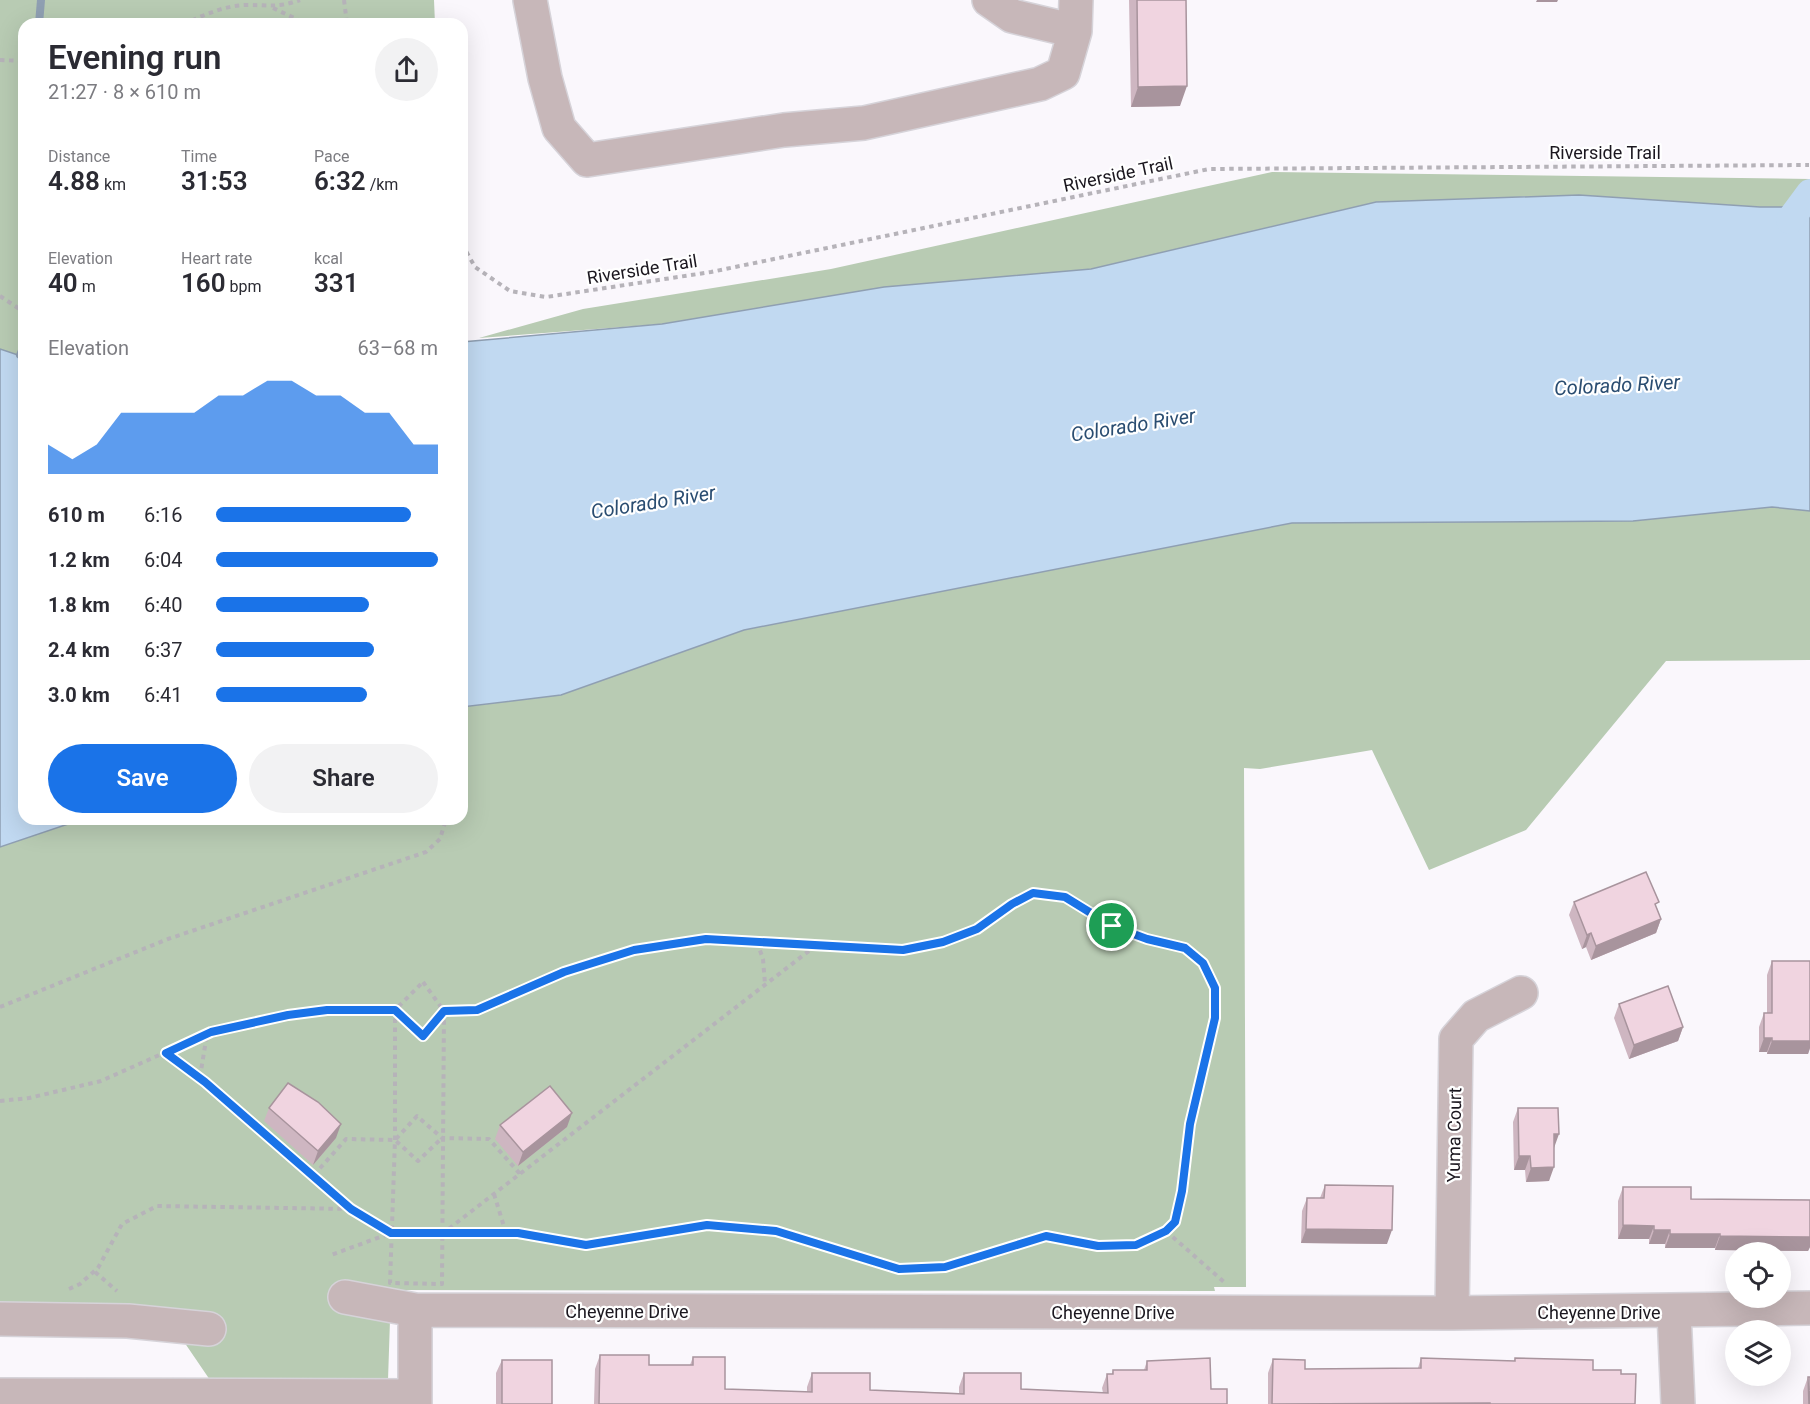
<!DOCTYPE html>
<html lang="en">
<head>
<meta charset="utf-8">
<style>
  body { margin:0; font-family:Roboto,sans-serif; background:#f2f2f3; color:#2b2b33; height:100vh; display:flex; flex-direction:column; font-size:22px; white-space:nowrap }
  * { box-sizing:border-box; margin:0 }
  p { font-size:20px; color:#7c7c81 }
  .icon { flex:none; width:33px; height:33px; fill:none; stroke:currentColor; stroke-width:2; stroke-linecap:round; stroke-linejoin:round }
  .map { position:relative; flex:1; overflow:hidden }
  .panel { position:absolute; left:18px; top:18px; width:450px; height:807px; display:flex; flex-direction:column; background:#fff; border-radius:18px; box-shadow:0 6px 24px #0002 }
  .panel>* { flex:none }
  .tools { position:absolute; left:1725px; top:1242px; display:grid; gap:12px }
  .tools a { display:grid; place-items:center; width:66px; height:66px; border-radius:50%; background:#fff; box-shadow:0 6px 24px #0002; font-size:30px }
  .pin { position:absolute; display:grid; place-items:center; width:51px; height:51px; color:#fff; margin:-26px; border:3px solid #fff; border-radius:50%; box-shadow:0 2px 6px #0007 }
  .round { display:grid; place-items:center; flex:none; width:63px; height:63px; border-radius:32px; background:#f2f2f3 }
  .head { display:flex; align-items:center; justify-content:space-between; height:102px; padding:0 30px }
  h1 { font-size:33px; font-weight:600; line-height:45px }
  .metrics { display:grid; grid-template-columns:repeat(3,1fr); gap:9px; height:102px; padding:6px 30px }
  .metrics div { display:grid; align-content:center }
  .metrics b { font-size:26px; font-weight:600 }
  .metrics small { font-size:16px; font-weight:400 }
  .metrics p { font-size:16px }
  .chart { height:168px; padding:12px 30px }
  .chart p { display:flex; justify-content:space-between }
  .chart svg { width:100%; height:108px; margin-top:6px; fill:#1a73e8; opacity:.7 }
  .action { display:flex; gap:12px; margin-top:auto; padding:12px 30px }
  .action a { flex:1; height:69px; border-radius:36px; background:#1a73e8; color:#fff; font-size:24px; font-weight:600; line-height:69px; text-align:center }
  .action a+a { background:#f2f2f3; color:#2b2b33 }
  ul { padding:0 30px; list-style:none; font-size:20px }
  li { display:grid; grid-template-columns:96px 72px 1fr; align-items:center; height:45px }
  li i { height:15px; border-radius:8px; background:#1a73e8 }
  .map>svg:first-child { display:block }
  .green { fill:#b8cbb3 }
  .water { fill:#c1d9f1; stroke:#8f9fb2; stroke-width:1.5 }
  .lines { fill:none; stroke-linecap:round; stroke-linejoin:round }
  .stream { stroke:#8f9fb2; stroke-width:8 }
  .canal { stroke:#c1d9f1; stroke-width:28 }
  .minor-casing { stroke:#d6d3d9; stroke-width:36 }
  .path { stroke:#b6b3b9; stroke-width:4; stroke-dasharray:4.5 4.5; stroke-linecap:butt }
  .minor { stroke:#c7b7b9; stroke-width:33 }
  .wall { fill:#ceb6c1 }
  .shaded-wall { fill:#a8949d }
  .building { fill:#f0d4e0; stroke:#a8949d; stroke-width:1.5 }
  .route-casing { stroke:#fff; stroke-width:12 }
  .route { stroke:#1a73e8; stroke-width:8 }
  .labels { text-anchor:middle; dominant-baseline:central; stroke-width:4.5; stroke-linejoin:round; paint-order:stroke }
  .street-label { font-size:18px; fill:#1b171f; stroke:#fff }
  .water-label { font-size:20px; font-style:italic; fill:#2a4d71; stroke:#fff }
</style>
</head>
<body>
<div class="map">
<svg width="1810" height="1404" viewBox="0 0 1810 1404">
  <rect width="100%" height="100%" fill="#faf7fc"/>
  <!-- green -->
  <path class="green" d="M 0,0 L 434,0 L 435,24 L 24,24 L 24,434 L 0,439 Z
    M 1272,172 L 1810,179 L 1810,207 L 1760,207 L 1579,195 L 1376,202 L 1091,269 L 662,324 L 479,338 L 583,309 L 831,269 Z
    M 1772,507 L 1810,511 L 1810,660 L 1666,661 L 1526,830 L 1429,870 L 1372,750 L 1260,769 L 1244,768 L 1246,1287 L 1214,1287 L 1215,1291 L 391,1290 L 388,1380 L 210,1380 L 163,1311 L 0,1306 L 0,846 L 80,819 L 462,819 L 462,707 L 561,695 L 744,630 L 1234,534 L 1292,523 L 1633,521 Z"/>
  <!-- water -->
  <path class="water" d="M 1579,195 L 1760,207 L 1810,207 L 1810,511 L 1772,507 L 1633,521 L 1292,523 L 744,630 L 561,695 L 462,707 L 462,342 L 662,324 L 884,287 L 1091,269 L 1376,202 Z
    M 0,349 L 24,357 L 24,819 L 83,819 L 0,847 Z"/>
  <g class="lines">
    <!-- stream -->
    <path class="stream" d="M 39,24 L 41,0
      M 20,355 L 24,346"/>
    <!-- canal -->
    <path class="canal" d="M 1790,220 L 1810,193"/>
    <!-- minor casing -->
    <g class="minor-casing">
      <path id="minor" d="M 530,0 L 545,78 L 559,128 L 587,160 L 784,130 L 864,123 L 1040,84 L 1063,73 L 1075,31 L 1076,0
        M 989,0 L 1012,16 L 1075,31
        M 345,1297 L 415,1310 L 1452,1313 L 1810,1308
        M 415,1310 L 415,1404
        M 1674,1312 L 1678,1404
        M 1452,1313 L 1456,1039 L 1476,1016 L 1521,993
        M 0,1319 L 128,1321 L 209,1329
        M 0,1395 L 415,1396"/>
    </g>
    <!-- path -->
    <path class="path" d="M 344,0 L 347,24
      M 273,8 L 307,24
      M 184,24 C 204,15 225,5 248,5 C 270,5 277,8 300,0
      M 0,60 L 24,61
      M 462,244 L 475,267 L 510,291 L 546,297 L 711,272 L 1209,169 L 1809,165
      M 0,296 L 24,312
      M 757,942 L 763,959 L 765,984
      M 423,982 L 444,1011 L 442,1284 L 390,1283 L 395,1140 L 395,1010 Z
      M 0,1007 L 168,939 L 426,852 L 440,839 L 446,819
      M 166,1054 C 243,1109 310,1184 390,1232
      M 200,1077 L 207,1034
      M 0,1101 L 29,1098 L 101,1081 L 211,1032 L 327,1009 L 395,1010 L 423,1036 L 444,1011 L 477,1010 L 564,972 L 634,950 L 706,939 L 903,950 L 943,942 L 977,929 L 1012,904 L 1033,893 L 1065,897 L 1112,926 L 1147,939 L 1185,948 L 1203,963 L 1215,988 L 1215,1018 L 1190,1124 L 1182,1191 L 1175,1222 L 1166,1231 L 1136,1245 L 1098,1246 L 1046,1236 L 945,1267 L 899,1269 L 776,1231 L 707,1225 L 586,1245 L 518,1233 L 391,1233 L 331,1255
      M 396,1139 L 417,1116 L 442,1138 L 489,1139 L 521,1175
      M 314,1175 L 346,1139 L 395,1140 L 418,1161 L 442,1138
      M 494,1194 L 506,1233
      M 1166,1231 L 1224,1282
      M 442,1234 L 814,947
      M 95,1272 L 117,1291
      M 69,1289 L 80,1284 L 98,1268 L 122,1224 L 157,1206 L 351,1209"/>
    <!-- minor -->
    <use href="#minor" class="minor"/>
  </g>
  <!-- wall -->
  <path class="wall" d="M 1129,0 L 1186,0 L 1180,106 L 1131,107 Z
    M 1574,902 L 1657,908 L 1661,919 L 1656,933 L 1591,960 L 1586,947 L 1582,949 L 1569,915 Z
    M 1772,961 L 1810,961 L 1810,1048 L 1808,1054 L 1767,1054 L 1767,1052 L 1759,1052 L 1759,1027 L 1764,1013 L 1767,1013 L 1767,975 Z
    M 1619,1004 L 1683,1027 L 1678,1041 L 1629,1059 L 1614,1018 Z
    M 269,1108 L 336,1138 L 313,1165 L 264,1121 Z
    M 1518,1108 L 1554,1148 L 1549,1181 L 1526,1182 L 1525,1170 L 1514,1170 L 1513,1122 Z
    M 500,1125 L 567,1127 L 518,1166 L 495,1139 Z
    M 1325,1185 L 1387,1244 L 1301,1243 L 1302,1211 L 1307,1198 L 1320,1198 Z
    M 1623,1187 L 1691,1199 L 1810,1200 L 1810,1247 L 1808,1251 L 1715,1250 L 1715,1248 L 1665,1248 L 1665,1244 L 1649,1244 L 1649,1239 L 1618,1239 L 1618,1201 Z
    M 600,1355 L 649,1365 L 690,1365 L 693,1357 L 725,1389 L 807,1392 L 807,1387 L 812,1373 L 870,1390 L 959,1393 L 959,1387 L 964,1373 L 1021,1389 L 1103,1393 L 1102,1388 L 1107,1374 L 1112,1374 L 1113,1370 L 1144,1370 L 1147,1361 L 1211,1389 L 1227,1404 L 594,1404 L 595,1369 Z
    M 1421,1358 L 1514,1361 L 1515,1358 L 1621,1374 L 1635,1404 L 1268,1404 L 1268,1373 L 1273,1359 L 1305,1369 L 1418,1368 Z
    M 502,1360 L 552,1404 L 496,1404 L 496,1373 Z
    M 1808,1377 L 1810,1404 L 1803,1404 L 1803,1391 Z"/>
  <!-- shaded-wall -->
  <path class="shaded-wall" d="M 1537,0 L 1558,0 L 1557,2 L 1536,2 Z
    M 1187,86 L 1180,106 L 1131,107 L 1138,87 Z
    M 1661,919 L 1656,933 L 1591,960 L 1596,946 Z
    M 1591,933 L 1586,947 L 1582,949 L 1587,935 Z
    M 1683,1027 L 1678,1041 L 1629,1059 L 1634,1045 Z
    M 1764,1038 L 1772,1038 L 1767,1052 L 1759,1052 Z
    M 1772,1041 L 1810,1041 L 1810,1048 L 1808,1054 L 1767,1054 Z
    M 572,1113 L 567,1127 L 518,1166 L 523,1152 Z
    M 341,1124 L 336,1138 L 313,1165 L 318,1151 Z
    M 1554,1134 L 1559,1134 L 1554,1148 Z
    M 1519,1156 L 1530,1156 L 1525,1170 L 1514,1170 Z
    M 1554,1167 L 1549,1181 L 1526,1182 L 1531,1168 Z
    M 1623,1225 L 1654,1226 L 1649,1239 L 1618,1239 Z
    M 1306,1229 L 1392,1230 L 1387,1244 L 1301,1243 Z
    M 1654,1230 L 1670,1230 L 1665,1244 L 1649,1244 Z
    M 1670,1234 L 1720,1234 L 1715,1248 L 1665,1248 Z
    M 1720,1236 L 1810,1237 L 1810,1247 L 1808,1251 L 1715,1250 Z
    M 1434,1403 L 1490,1403 L 1490,1404 L 1434,1404 Z"/>
  <!-- building -->
  <path class="building" d="M 1137,0 L 1186,0 L 1187,86 L 1138,87 Z
    M 1646,872 L 1659,902 L 1655,904 L 1661,919 L 1596,946 L 1591,933 L 1587,935 L 1574,902 Z
    M 1772,961 L 1810,961 L 1810,1041 L 1772,1041 L 1772,1038 L 1764,1038 L 1764,1013 L 1772,1013 Z
    M 1668,986 L 1683,1027 L 1634,1045 L 1619,1004 Z
    M 288,1083 L 318,1102 L 341,1124 L 318,1151 L 269,1108 Z
    M 550,1086 L 572,1113 L 523,1152 L 500,1125 Z
    M 1518,1108 L 1558,1108 L 1559,1134 L 1554,1134 L 1554,1167 L 1531,1168 L 1530,1156 L 1519,1156 Z
    M 1325,1185 L 1393,1186 L 1392,1230 L 1306,1229 L 1307,1198 L 1324,1198 Z
    M 1623,1187 L 1691,1187 L 1691,1199 L 1810,1200 L 1810,1237 L 1720,1236 L 1720,1234 L 1670,1234 L 1670,1230 L 1654,1230 L 1654,1226 L 1623,1225 Z
    M 600,1355 L 649,1355 L 649,1365 L 693,1365 L 693,1357 L 725,1357 L 725,1389 L 812,1392 L 812,1373 L 870,1373 L 870,1390 L 964,1394 L 964,1373 L 1021,1373 L 1021,1389 L 1108,1393 L 1107,1374 L 1113,1374 L 1113,1370 L 1147,1370 L 1147,1361 L 1210,1358 L 1211,1389 L 1227,1389 L 1227,1404 L 599,1404 Z
    M 1421,1358 L 1515,1361 L 1515,1358 L 1593,1360 L 1593,1370 L 1621,1370 L 1621,1374 L 1636,1374 L 1635,1404 L 1490,1404 L 1490,1403 L 1272,1404 L 1273,1359 L 1305,1360 L 1305,1369 L 1421,1368 Z
    M 502,1360 L 552,1360 L 552,1404 L 502,1404 Z
    M 1808,1377 L 1810,1377 L 1810,1404 L 1809,1404 Z"/>
  <g class="lines">
    <!-- route casing -->
    <g class="route-casing">
      <path id="route" d="M 1033,893 L 1065,897 L 1112,926 L 1147,939 L 1185,948 L 1203,963 L 1215,988 L 1215,1018 L 1190,1124 L 1182,1191 L 1175,1222 L 1166,1231 L 1136,1245 L 1098,1246 L 1046,1236 L 945,1267 L 899,1269 L 776,1231 L 707,1225 L 586,1245 L 518,1233 L 391,1233 L 351,1209 L 205,1082 L 166,1053 L 211,1032 L 288,1015 L 327,1010 L 395,1010 L 423,1036 L 444,1011 L 477,1010 L 564,972 L 634,950 L 706,939 L 903,950 L 943,942 L 977,929 L 1012,904 Z"/>
    </g>
    <!-- route -->
    <use href="#route" class="route"/>
  </g>
  <g class="labels">
    <!-- street labels -->
    <g class="street-label">
      <text x="1605" y="152">Riverside Trail</text>
      <text transform="translate(1118 174) rotate(-12)">Riverside Trail</text>
      <text transform="translate(642 269) rotate(-9)">Riverside Trail</text>
      <text transform="translate(1454 1135) rotate(-89)">Yuma Court</text>
      <text x="627" y="1311">Cheyenne Drive</text>
      <text x="1113" y="1312">Cheyenne Drive</text>
      <text x="1599" y="1312">Cheyenne Drive</text>
    </g>
    <!-- water labels -->
    <g class="water-label">
      <text transform="translate(1617 385) rotate(-3)">Colorado River</text>
      <text transform="translate(1133 425) rotate(-9)">Colorado River</text>
      <text transform="translate(653 502) rotate(-9)">Colorado River</text>
    </g>
  </g>
</svg>
<div class="tools">
<a><svg class="icon" aria-label="locate" viewBox="0 0 24 24"><circle cx="12" cy="12" r="6"/><path d="M12 2v4M12 18v4M2 12h4M18 12h4"/></svg></a>
<a><svg class="icon" aria-label="layers" viewBox="0 0 24 24"><path d="M12 4l9 5-9 5-9-5zM3 14l9 5 9-5"/></svg></a>
</div>
<div class="pin" style="left:1112px;top:926px;background:#1e9e55"><svg class="icon" aria-label="arrive" viewBox="0 0 24 24"><path d="M6 21V4h12l-3 4 3 4H6"/></svg></div>
<section class="panel">
<div class="head"><div><h1>Evening run</h1><p>21:27 · 8 × 610 m</p></div><a class="round"><svg class="icon" aria-label="share" viewBox="0 0 24 24"><path d="M12 15V3M7 8l5-5 5 5M5 13v7h14v-7"/></svg></a></div>
<div class="metrics">
<div><p>Distance</p><b>4.88<small> km</small></b></div>
<div><p>Time</p><b>31:53</b></div>
<div><p>Pace</p><b>6:32<small> /km</small></b></div>
</div>
<div class="metrics">
<div><p>Elevation</p><b>40<small> m</small></b></div>
<div><p>Heart rate</p><b>160<small> bpm</small></b></div>
<div><p>kcal</p><b>331</b></div>
</div>
<div class="chart"><p><span>Elevation</span>63–68 m</p>
<svg viewBox="0 0 160 44" preserveAspectRatio="none"><path d="M0 44V32L10 38L20 32L30 19L40 19L50 19L60 19L70 12L80 12L90 6L100 6L110 12L120 12L130 19L140 19L150 32L160 32V44z"/></svg>
</div>
<ul>
<li><b>610 m</b>6:16<i style="width:88%"></i></li>
<li><b>1.2 km</b>6:04<i style="width:100%"></i></li>
<li><b>1.8 km</b>6:40<i style="width:69%"></i></li>
<li><b>2.4 km</b>6:37<i style="width:71%"></i></li>
<li><b>3.0 km</b>6:41<i style="width:68%"></i></li>
</ul>
<div class="action"><a>Save</a><a>Share</a></div>
</section>
</div>
</body>
</html>
